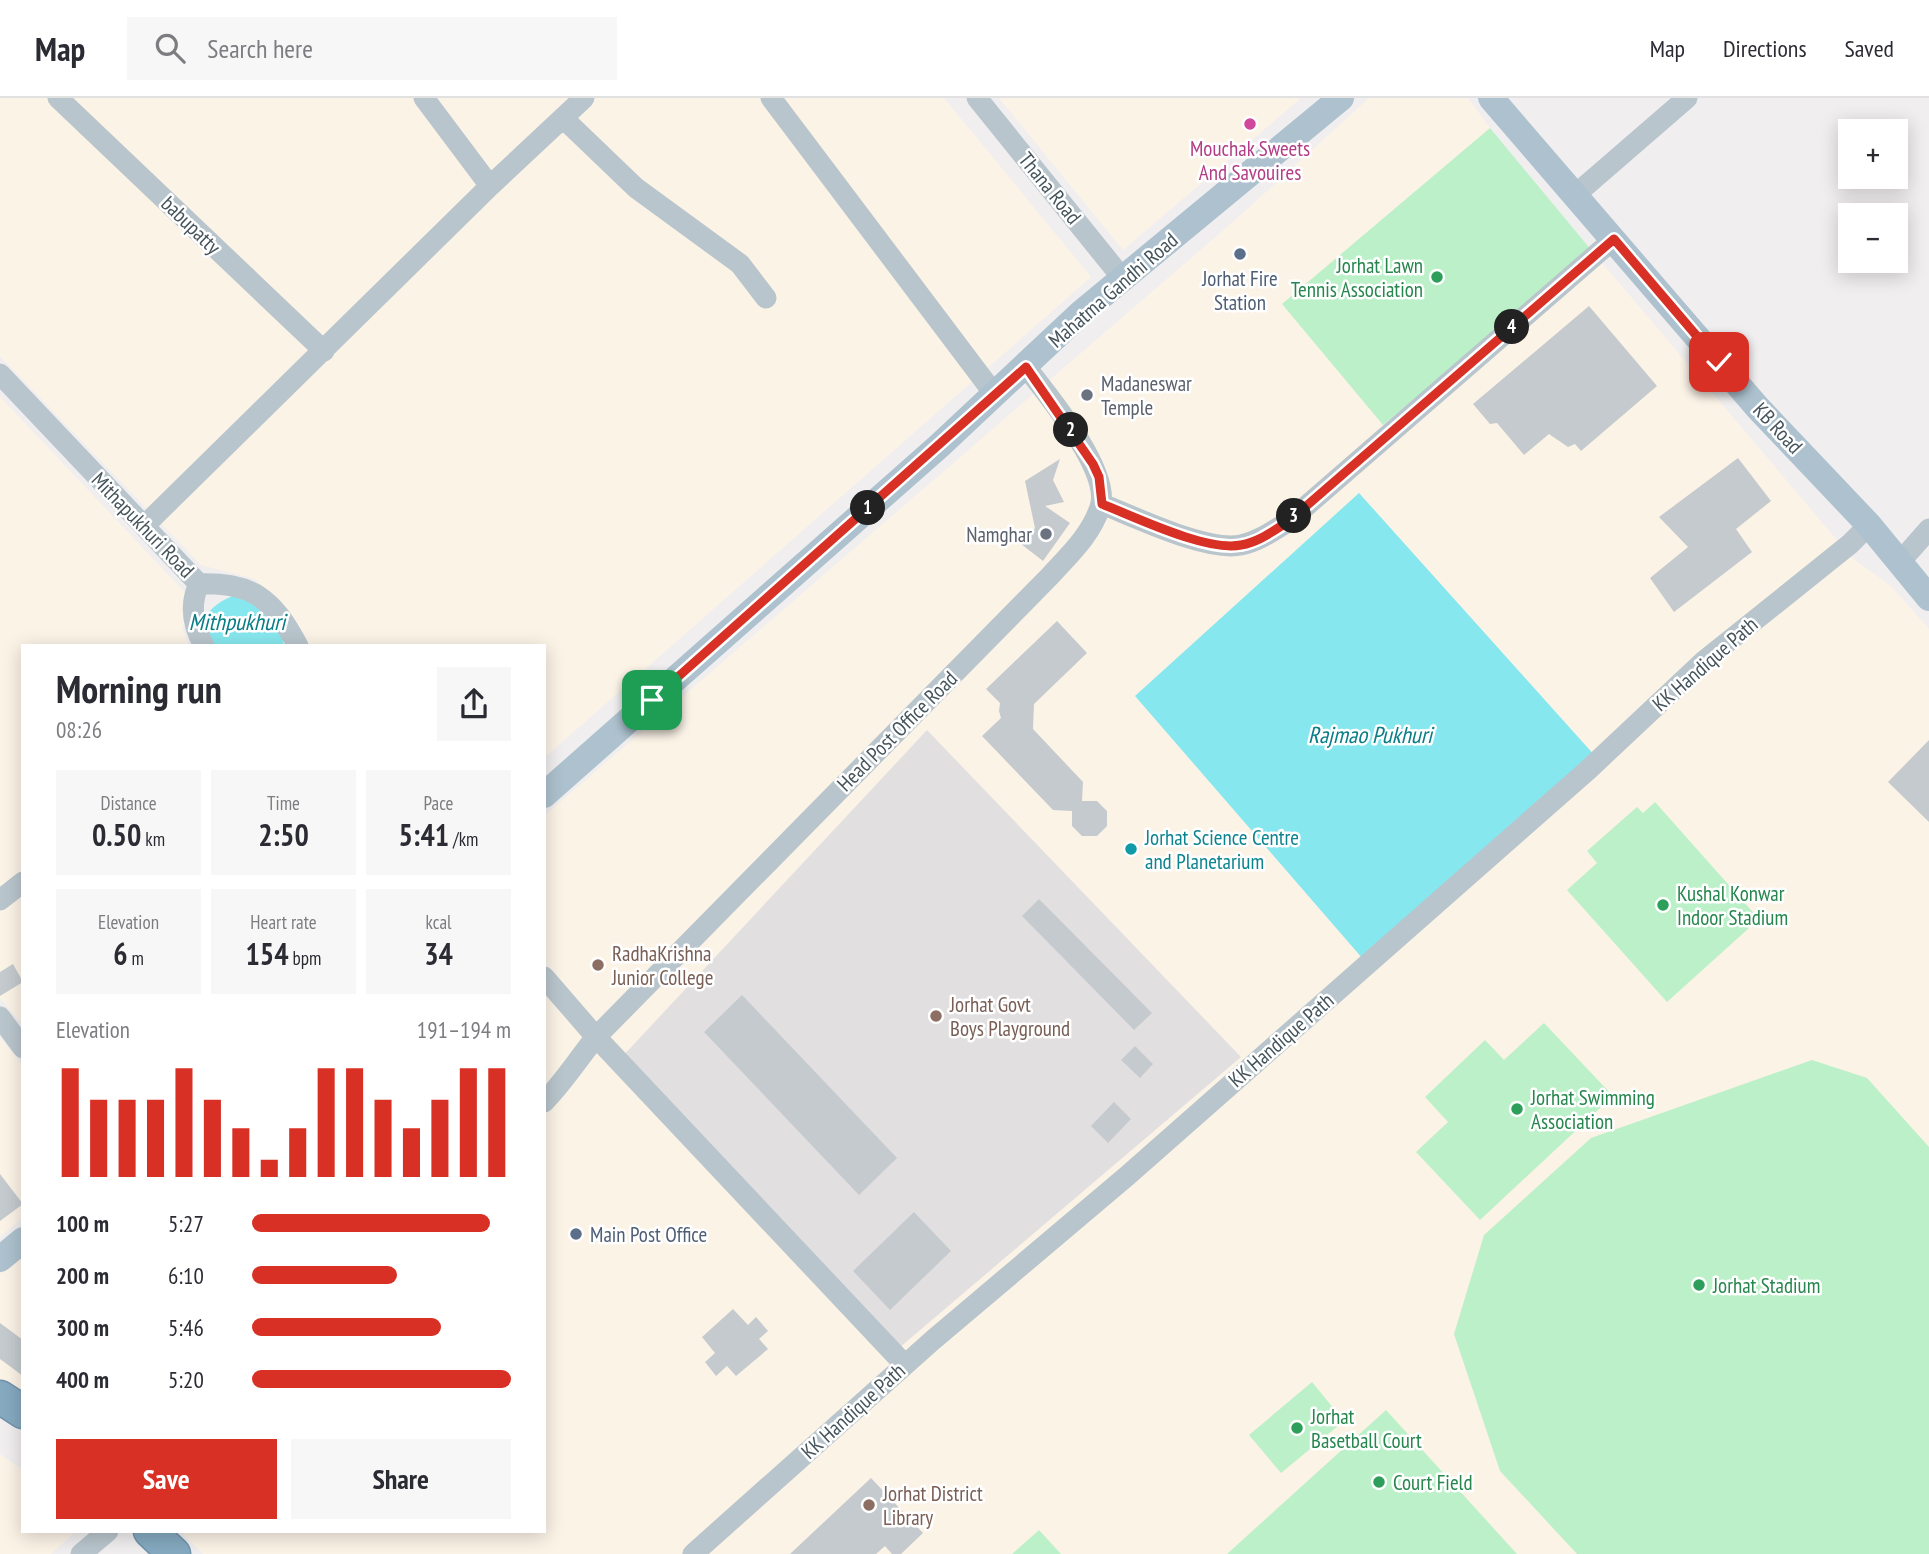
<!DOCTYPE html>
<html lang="en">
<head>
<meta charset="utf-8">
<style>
  body { margin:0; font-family:"PT Sans Narrow",sans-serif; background:#f7f7f7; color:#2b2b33; height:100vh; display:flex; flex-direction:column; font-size:26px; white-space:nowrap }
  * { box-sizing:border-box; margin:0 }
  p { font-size:23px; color:#7c7c81 }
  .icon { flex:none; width:38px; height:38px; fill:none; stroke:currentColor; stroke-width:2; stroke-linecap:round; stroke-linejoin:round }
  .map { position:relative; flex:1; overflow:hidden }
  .side { position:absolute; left:21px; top:546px; width:525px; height:889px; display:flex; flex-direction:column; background:#fff; border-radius:0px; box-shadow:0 4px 18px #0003 }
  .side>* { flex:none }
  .controls { position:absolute; left:1838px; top:21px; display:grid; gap:14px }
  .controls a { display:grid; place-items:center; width:70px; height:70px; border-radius:0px; background:#fff; box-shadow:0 4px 18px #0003; font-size:35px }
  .pin { position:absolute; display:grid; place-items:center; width:60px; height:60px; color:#fff; margin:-30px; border-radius:14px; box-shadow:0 4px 10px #0006 }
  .km { position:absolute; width:35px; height:35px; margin:-18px; border-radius:50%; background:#222; color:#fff; font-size:19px; line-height:35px; text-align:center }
  .round { display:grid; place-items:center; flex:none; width:74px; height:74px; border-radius:0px; background:#f7f7f7 }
  .head { display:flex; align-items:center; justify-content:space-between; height:119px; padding:0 35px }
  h1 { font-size:38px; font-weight:700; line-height:52px }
  .figures { display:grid; grid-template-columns:repeat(3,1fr); gap:10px; height:119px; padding:7px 35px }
  .figures div { display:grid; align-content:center; border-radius:0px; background:#f7f7f7; text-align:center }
  .figures b { font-size:30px; font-weight:700 }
  .figures small { font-size:19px; font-weight:400 }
  .figures p { font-size:19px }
  .chart { height:196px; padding:14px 35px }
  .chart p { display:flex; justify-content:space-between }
  .chart svg { width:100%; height:126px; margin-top:7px; stroke:#d93025; stroke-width:6 }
  .cta { display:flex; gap:14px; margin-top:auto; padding:14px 35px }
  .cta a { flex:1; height:80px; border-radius:0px; background:#d93025; color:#fff; font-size:28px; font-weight:700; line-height:80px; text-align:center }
  .cta a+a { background:#f7f7f7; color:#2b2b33 }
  ul { padding:0 35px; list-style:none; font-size:23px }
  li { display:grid; grid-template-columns:112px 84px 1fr; align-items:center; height:52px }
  li i { height:18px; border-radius:9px; background:#d93025 }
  header { display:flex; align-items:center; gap:42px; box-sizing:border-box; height:98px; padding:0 35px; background:#fff; border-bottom:2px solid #e1e1e2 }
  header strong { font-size:33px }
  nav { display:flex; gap:38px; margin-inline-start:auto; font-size:24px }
  .search { width:490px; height:63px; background:#f7f7f7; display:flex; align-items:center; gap:18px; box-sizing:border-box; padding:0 24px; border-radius:0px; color:#7c7c81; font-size:26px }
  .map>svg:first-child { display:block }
  .commercial { fill:#fcf3e7 }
  .education { fill:#e2dfe1 }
  .green { fill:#bbf0c8 }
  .water { fill:#87e7ee }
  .building { fill:#c5cace }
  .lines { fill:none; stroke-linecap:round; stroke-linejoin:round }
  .highway-casing { stroke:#7094ab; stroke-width:35 }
  .minor { stroke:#b9c5cc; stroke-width:21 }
  .major { stroke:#adc2ce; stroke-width:26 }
  .highway { stroke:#85a9bf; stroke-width:32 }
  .route-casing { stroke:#fff; stroke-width:14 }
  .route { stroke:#d93025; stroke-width:9 }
  .hotel-dot { fill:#d1479c; stroke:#fff; stroke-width:2.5 }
  .service-dot { fill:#5c6f8a; stroke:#fff; stroke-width:2.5 }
  .leisure-dot { fill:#2e9e5b; stroke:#fff; stroke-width:2.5 }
  .worship-dot { fill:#6b7280; stroke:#fff; stroke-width:2.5 }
  .culture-dot { fill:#0f9aa8; stroke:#fff; stroke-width:2.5 }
  .education-dot { fill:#8d6e63; stroke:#fff; stroke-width:2.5 }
  .labels { text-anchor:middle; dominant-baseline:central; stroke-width:5; stroke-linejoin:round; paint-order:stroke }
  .hotel-label { font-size:21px; fill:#b23c85; stroke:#fff }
  .street-label { font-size:21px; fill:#46555c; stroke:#fff }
  .leisure-label { font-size:21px; fill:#27864d; stroke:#fff; text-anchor:start }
  .service-label { font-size:21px; fill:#4e5e75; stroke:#fff }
  .worship-label { font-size:21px; fill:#5b616d; stroke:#fff; text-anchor:start }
  .culture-label { font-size:21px; fill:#0d838f; stroke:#fff; text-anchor:start }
  .education-label { font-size:21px; fill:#785e54; stroke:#fff; text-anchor:start }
  .water-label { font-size:23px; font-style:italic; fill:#0a7e86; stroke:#fff }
</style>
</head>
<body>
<header>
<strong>Map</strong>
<div class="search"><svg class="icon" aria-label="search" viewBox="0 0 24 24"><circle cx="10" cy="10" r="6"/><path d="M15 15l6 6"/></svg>Search here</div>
<nav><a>Map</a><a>Directions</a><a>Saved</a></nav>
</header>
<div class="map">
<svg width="1929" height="1456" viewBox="0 0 1929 1456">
  <rect width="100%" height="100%" fill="#f1eeef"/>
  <!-- commercial -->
  <path class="commercial" d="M 0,0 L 944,0 L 1091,179 L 544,660 L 544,548 L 307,548 L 293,523 L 255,481 L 201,467 L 0,258 Z
    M 999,0 L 1301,0 L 1123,152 Z
    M 1369,0 L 1468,0 L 1490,30 L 1592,153 L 1853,461 L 1891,488 L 1929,531 L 1929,1456 L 203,1456 L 180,1433 L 544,1433 L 544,718 L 1234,123 Z
    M 0,299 L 194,504 L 182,529 L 189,548 L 23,548 L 23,927 L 0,900 Z
    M 0,939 L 23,968 L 23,1119 L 0,1139 Z
    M 23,1157 L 23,1305 L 0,1289 L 0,1176 Z
    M 0,1356 L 23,1372 L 23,1433 L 76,1433 L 51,1456 L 0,1456 Z"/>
  <!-- education -->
  <path class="education" d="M 927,632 L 1241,959 L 892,1256 L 621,960 Z"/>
  <!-- green -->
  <path class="green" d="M 1490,30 L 1592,153 L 1383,327 L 1282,206 Z
    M 1655,704 L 1759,821 L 1667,904 L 1567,792 L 1597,765 L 1587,753 L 1637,709 L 1643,715 Z
    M 1544,925 L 1613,998 L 1480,1122 L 1416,1054 L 1448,1024 L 1425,999 L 1485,942 L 1504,962 Z
    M 1812,962 L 1867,980 L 1929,1049 L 1929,1456 L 1577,1456 L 1500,1373 L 1454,1236 L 1484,1137 L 1591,1040 Z
    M 1312,1284 L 1344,1323 L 1281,1375 L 1249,1337 Z
    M 1386,1312 L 1517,1456 L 1227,1456 Z
    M 1039,1432 L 1061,1456 L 1012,1456 Z"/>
  <!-- water -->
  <path class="water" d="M 1359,395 L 1596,659 L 1363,861 L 1135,598 Z
    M 238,496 L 246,498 L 280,530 L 284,548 L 214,548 L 202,523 C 212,508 221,502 238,496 Z"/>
  <!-- building -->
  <path class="building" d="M 1589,208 L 1657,288 L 1581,353 L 1575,346 L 1568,349 L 1549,336 L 1524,357 L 1497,325 L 1490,326 L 1473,306 Z
    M 1738,360 L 1771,403 L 1736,431 L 1752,454 L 1674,514 L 1650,480 L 1688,449 L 1659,419 Z
    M 1060,361 L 1053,382 L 1064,404 L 1045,408 L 1070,425 L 1043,463 L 1021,446 L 1035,430 L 1025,383 Z
    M 1057,523 L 1087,555 L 1034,606 L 1033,631 L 1083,684 L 1082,703 L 1097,703 L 1107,713 L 1107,728 L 1097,738 L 1082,738 L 1072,728 L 1072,713 L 1053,712 L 982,638 L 1001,620 L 999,613 L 1000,605 L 986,591 Z
    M 1929,642 L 1929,724 L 1888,684 Z
    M 1039,801 L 1152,915 L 1134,932 L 1022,818 Z
    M 13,866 L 23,884 L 0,898 L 0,874 Z
    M 742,897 L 897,1060 L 859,1097 L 704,934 Z
    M 1135,948 L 1153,966 L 1140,980 L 1121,962 Z
    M 1114,1004 L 1131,1021 L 1108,1045 L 1091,1028 Z
    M 0,1076 L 23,1106 L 0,1123 Z
    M 914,1114 L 951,1153 L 890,1212 L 853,1173 Z
    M 733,1211 L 748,1227 L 756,1219 L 768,1233 L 759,1241 L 768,1251 L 736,1278 L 727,1268 L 716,1278 L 705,1264 L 715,1255 L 702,1239 Z
    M 0,1225 L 23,1242 L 23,1278 L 0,1261 Z
    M 871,1380 L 923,1435 L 901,1456 L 892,1456 L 885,1448 L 876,1456 L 790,1456 Z"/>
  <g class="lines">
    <!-- highway casing -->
    <g class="highway-casing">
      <path id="highway" d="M 0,1299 L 23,1314
        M 150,1433 L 174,1456"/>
    </g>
    <!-- minor -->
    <path class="minor" d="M 58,0 L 324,253
      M 424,0 L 490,88
      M 771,0 L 995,297
      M 977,0 L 1123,181
      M 563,20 L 636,90 L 740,166 L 766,200
      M 1575,97 L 1687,0
      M 0,276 L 199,486 C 253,484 273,501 298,548
      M 1102,406 C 1135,419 1207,454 1241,447 C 1259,443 1273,433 1289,423 L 1614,141
      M 144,428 L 490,88 L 584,0
      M 1900,464 L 1929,431
      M 199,486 C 189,507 193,528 204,548
      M 0,802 L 23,784
      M 544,879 L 596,939 L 905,1267
      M 0,919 L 23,950
      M 544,1004 C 564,984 578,961 596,939 L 1050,478 C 1069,457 1091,437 1100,409 C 1112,374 1047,296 1026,269
      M 81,1456 L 108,1433
      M 693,1456 L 933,1242 L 1127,1078 L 1589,671 L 1704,563 L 1850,446 L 1869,427"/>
    <!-- major -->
    <path class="major" d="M 1491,0 L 1758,310 L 1869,427 L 1929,500
      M 544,697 L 939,348 L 1081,215 L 1341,0
      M 0,1161 L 23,1142"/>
    <!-- highway -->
    <use href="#highway" class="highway"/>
  </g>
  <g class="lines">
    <!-- route casing -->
    <g class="route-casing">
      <path id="route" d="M 652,602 L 1026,269 L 1093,366 L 1099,379 L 1102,406 C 1135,419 1207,454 1241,447 C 1259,444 1273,433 1289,423 L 1614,141 L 1719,264"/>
    </g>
    <!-- route -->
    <use href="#route" class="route"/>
  </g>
  <!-- markers -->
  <circle class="hotel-dot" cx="1250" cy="26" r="7"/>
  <g class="service-dot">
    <circle cx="1240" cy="156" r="7"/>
    <circle cx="576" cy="1136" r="7"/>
  </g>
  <g class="leisure-dot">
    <circle cx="1437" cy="179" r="7"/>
    <circle cx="1663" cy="807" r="7"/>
    <circle cx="1517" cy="1011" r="7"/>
    <circle cx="1699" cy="1187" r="7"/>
    <circle cx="1297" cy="1330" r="7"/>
    <circle cx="1379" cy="1384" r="7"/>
  </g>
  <g class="worship-dot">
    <circle cx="1087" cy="297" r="7"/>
    <circle cx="1046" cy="436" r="7"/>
  </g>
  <circle class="culture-dot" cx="1131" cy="751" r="7"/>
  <g class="education-dot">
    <circle cx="598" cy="867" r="7"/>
    <circle cx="936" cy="918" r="7"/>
    <circle cx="869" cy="1407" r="7"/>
  </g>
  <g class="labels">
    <!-- hotel labels -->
    <g class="hotel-label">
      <text x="1250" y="50">Mouchak Sweets<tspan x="1250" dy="24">And Savouires</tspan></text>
    </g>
    <!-- street labels -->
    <g class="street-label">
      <text transform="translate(1050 90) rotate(51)">Thana Road</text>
      <text transform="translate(191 127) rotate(44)">babupatty</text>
      <text transform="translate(1113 192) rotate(-41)">Mahatma Gandhi Road</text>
      <text transform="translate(1778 330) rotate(47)">KB Road</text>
      <text transform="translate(143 427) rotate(46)">Mithapukhuri Road</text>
      <text transform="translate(1705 566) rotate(-41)">KK Handique Path</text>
      <text transform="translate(897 633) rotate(-45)">Head Post Office Road</text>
      <text transform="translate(1281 942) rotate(-41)">KK Handique Path</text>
      <text transform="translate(853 1313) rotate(-42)">KK Handique Path</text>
    </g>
    <!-- leisure labels -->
    <g class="leisure-label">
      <text x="1423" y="167" text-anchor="end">Jorhat Lawn<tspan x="1423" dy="24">Tennis Association</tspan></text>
      <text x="1677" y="795">Kushal Konwar<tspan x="1677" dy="24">Indoor Stadium</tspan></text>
      <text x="1531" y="999">Jorhat Swimming<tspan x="1531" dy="24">Association</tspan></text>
      <text x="1713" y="1187">Jorhat Stadium</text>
      <text x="1311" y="1318">Jorhat<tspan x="1311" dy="24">Basetball Court</tspan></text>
      <text x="1393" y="1384">Court Field</text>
    </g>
    <!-- service labels -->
    <g class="service-label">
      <text x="1240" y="180">Jorhat Fire<tspan x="1240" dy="24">Station</tspan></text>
      <text x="590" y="1136" text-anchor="start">Main Post Office</text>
    </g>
    <!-- worship labels -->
    <g class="worship-label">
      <text x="1101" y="285">Madaneswar<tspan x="1101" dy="24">Temple</tspan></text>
      <text x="1032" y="436" text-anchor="end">Namghar</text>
    </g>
    <!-- culture labels -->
    <g class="culture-label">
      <text x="1145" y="739">Jorhat Science Centre<tspan x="1145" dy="24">and Planetarium</tspan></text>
    </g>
    <!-- education labels -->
    <g class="education-label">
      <text x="612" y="855">RadhaKrishna<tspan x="612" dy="24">Junior College</tspan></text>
      <text x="950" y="906">Jorhat Govt<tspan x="950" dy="24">Boys Playground</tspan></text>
      <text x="883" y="1395">Jorhat District<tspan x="883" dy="24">Library</tspan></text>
    </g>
    <!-- water labels -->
    <g class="water-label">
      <text x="237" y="523">Mithpukhuri</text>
      <text x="1370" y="636">Rajmao Pukhuri</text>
    </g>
  </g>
</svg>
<div class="controls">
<a>+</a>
<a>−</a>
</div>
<div class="pin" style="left:652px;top:602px;background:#1e9e55"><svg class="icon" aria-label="arrive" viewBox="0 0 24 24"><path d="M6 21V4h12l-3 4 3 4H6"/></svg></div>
<div class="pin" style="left:1719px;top:264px;background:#d93025"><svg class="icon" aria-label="check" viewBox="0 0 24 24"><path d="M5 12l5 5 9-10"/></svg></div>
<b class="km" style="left:868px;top:410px">1</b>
<b class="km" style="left:1071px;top:332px">2</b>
<b class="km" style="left:1294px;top:418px">3</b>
<b class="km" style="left:1512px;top:229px">4</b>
<section class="side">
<div class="head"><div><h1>Morning run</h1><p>08:26</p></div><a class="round"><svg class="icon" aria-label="share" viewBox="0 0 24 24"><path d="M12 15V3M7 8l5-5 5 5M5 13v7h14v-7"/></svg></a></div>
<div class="figures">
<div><p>Distance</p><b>0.50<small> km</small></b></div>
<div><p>Time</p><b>2:50</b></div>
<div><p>Pace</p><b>5:41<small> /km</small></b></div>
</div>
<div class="figures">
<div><p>Elevation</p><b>6<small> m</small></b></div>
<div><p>Heart rate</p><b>154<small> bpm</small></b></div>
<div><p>kcal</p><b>34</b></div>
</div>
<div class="chart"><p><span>Elevation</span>191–194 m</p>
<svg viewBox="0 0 160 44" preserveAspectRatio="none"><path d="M5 44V6M15 44V17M25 44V17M35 44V17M45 44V6M55 44V17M65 44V27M75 44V38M85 44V27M95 44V6M105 44V6M115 44V17M125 44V27M135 44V17M145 44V6M155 44V6"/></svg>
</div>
<ul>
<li><b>100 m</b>5:27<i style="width:92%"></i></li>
<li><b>200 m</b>6:10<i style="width:56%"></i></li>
<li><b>300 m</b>5:46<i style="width:73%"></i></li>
<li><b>400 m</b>5:20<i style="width:100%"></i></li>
</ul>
<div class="cta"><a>Save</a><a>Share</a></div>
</section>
</div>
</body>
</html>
